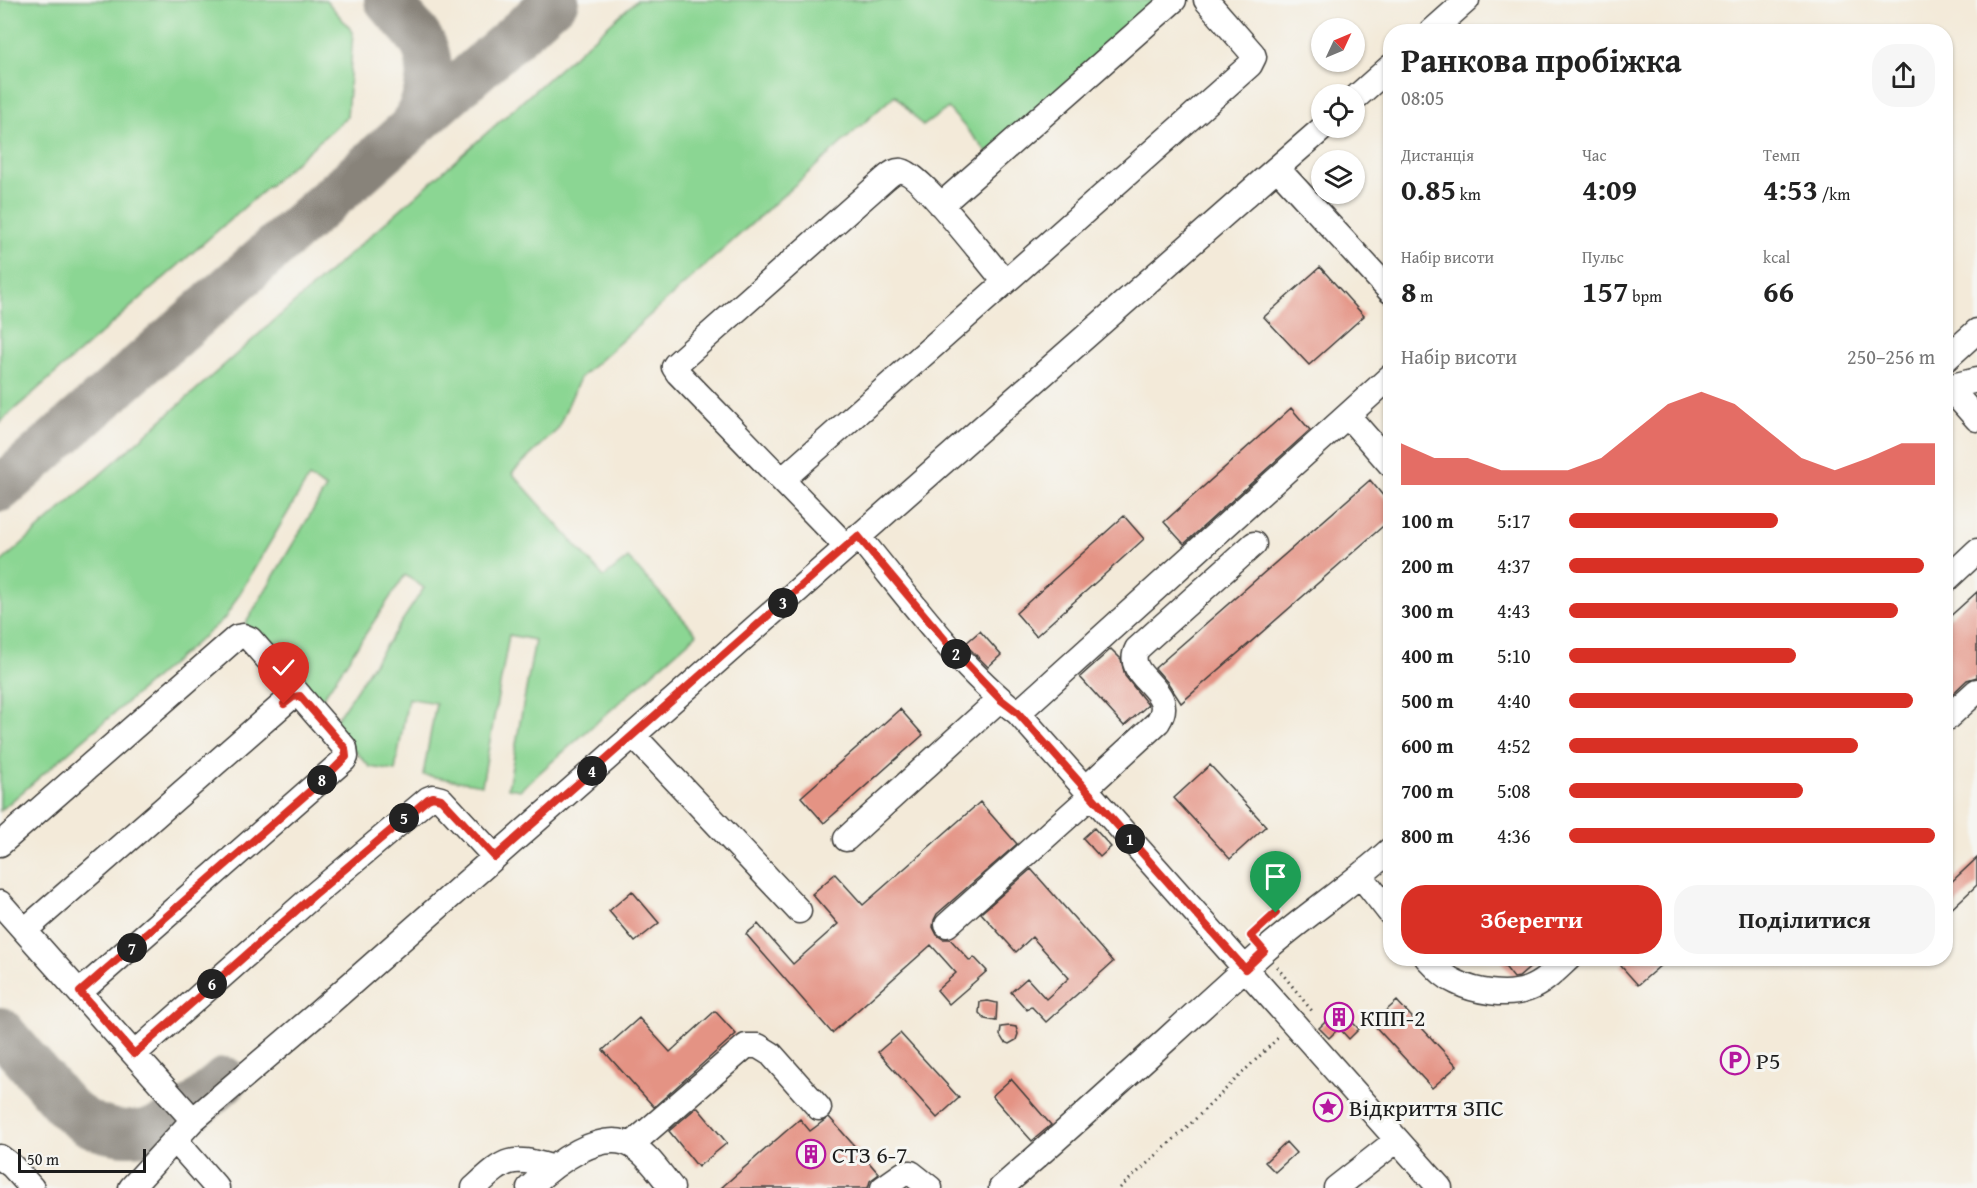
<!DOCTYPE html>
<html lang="uk">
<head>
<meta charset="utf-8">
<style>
  body { margin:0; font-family:"Gentium Book Plus",serif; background:#f6f6f6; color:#222; height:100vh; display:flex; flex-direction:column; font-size:22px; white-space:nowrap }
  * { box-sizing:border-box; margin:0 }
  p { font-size:20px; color:#767676 }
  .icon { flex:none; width:33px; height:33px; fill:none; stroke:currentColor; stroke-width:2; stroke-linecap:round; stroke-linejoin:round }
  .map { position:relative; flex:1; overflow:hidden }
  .side { position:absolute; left:1383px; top:24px; width:570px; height:942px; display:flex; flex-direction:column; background:#fff; border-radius:24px; box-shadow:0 2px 4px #0004 }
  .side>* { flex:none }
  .needle { width:39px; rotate:46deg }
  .controls { position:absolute; left:1311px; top:18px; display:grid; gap:12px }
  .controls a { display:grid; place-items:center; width:54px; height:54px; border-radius:50%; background:#fff; box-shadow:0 2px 4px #0004; font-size:30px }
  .scale { position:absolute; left:18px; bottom:15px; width:128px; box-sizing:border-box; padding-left:6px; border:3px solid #1c1c1c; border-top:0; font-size:16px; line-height:21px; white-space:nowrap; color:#1c1c1c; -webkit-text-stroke:4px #f6f6f2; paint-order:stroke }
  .pin { position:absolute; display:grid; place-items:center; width:51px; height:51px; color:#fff; margin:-62px -26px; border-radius:50% 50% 50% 0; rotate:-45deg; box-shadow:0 0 6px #0007 }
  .pin .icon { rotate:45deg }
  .km { position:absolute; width:30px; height:30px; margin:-15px; border-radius:50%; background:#222; color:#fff; font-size:16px; line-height:30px; text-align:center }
  .round { display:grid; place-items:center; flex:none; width:63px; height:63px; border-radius:24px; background:#f6f6f6 }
  .summary { display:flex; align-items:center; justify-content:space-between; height:102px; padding:0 18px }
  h1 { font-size:33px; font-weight:600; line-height:45px }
  .metrics { display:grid; grid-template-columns:repeat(3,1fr); gap:9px; height:102px; padding:6px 18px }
  .metrics div { display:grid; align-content:center }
  .metrics b { font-size:30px; font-weight:600 }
  .metrics small { font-size:16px; font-weight:400 }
  .metrics p { font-size:16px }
  .chart { height:168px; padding:12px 18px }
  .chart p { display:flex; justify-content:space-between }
  .chart svg { width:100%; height:108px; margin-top:6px; fill:#d93025; opacity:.7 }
  .button { display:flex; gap:12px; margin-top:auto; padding:12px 18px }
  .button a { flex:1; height:69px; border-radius:24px; background:#d93025; color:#fff; font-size:24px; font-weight:600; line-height:69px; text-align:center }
  .button a+a { background:#f6f6f6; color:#222 }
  ul { padding:0 18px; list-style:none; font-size:20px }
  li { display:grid; grid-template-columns:96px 72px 1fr; align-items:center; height:45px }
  li i { height:15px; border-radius:8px; background:#d93025 }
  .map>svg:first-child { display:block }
  .green { fill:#8bd693; stroke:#547958; stroke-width:1.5 }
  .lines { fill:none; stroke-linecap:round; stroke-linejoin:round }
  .taxiway { stroke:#88837a; stroke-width:46 }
  .building { fill:#e49384 }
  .minor-casing { stroke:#3c3b38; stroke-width:27 }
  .path { stroke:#3c3b38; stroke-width:3; stroke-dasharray:1.5 4.5; stroke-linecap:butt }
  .minor { stroke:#fff; stroke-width:24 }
  .route-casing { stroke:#fff; stroke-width:12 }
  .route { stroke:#d93025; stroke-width:8 }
  .labels { text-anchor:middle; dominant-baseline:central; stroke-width:6; stroke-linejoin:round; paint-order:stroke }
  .poi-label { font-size:24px; fill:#1c1c1c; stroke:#f6f6f2; text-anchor:start }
</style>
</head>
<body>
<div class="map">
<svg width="1977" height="1188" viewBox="0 0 1977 1188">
  <rect width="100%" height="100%" fill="#f6f6f2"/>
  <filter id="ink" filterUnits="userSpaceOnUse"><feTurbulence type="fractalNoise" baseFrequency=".0167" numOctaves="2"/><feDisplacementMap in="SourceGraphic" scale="12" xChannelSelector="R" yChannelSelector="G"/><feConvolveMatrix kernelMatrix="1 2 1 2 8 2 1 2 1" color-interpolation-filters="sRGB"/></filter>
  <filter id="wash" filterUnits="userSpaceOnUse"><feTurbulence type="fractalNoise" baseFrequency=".008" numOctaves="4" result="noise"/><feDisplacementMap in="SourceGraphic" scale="24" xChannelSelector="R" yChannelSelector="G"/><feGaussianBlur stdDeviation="1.35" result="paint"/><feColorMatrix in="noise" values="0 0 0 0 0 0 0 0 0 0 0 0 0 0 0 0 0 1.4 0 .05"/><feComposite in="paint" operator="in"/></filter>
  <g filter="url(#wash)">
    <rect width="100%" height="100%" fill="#f3ead9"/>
    <!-- green -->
    <path class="green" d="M 0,0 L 326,0 L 353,32 L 347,117 L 0,422 Z
      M 637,0 L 1158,0 L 988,153 L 948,108 L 923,126 L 895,95 L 580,378 L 557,430 L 512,473 L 604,577 L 628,558 L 697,634 L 520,790 L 508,788 L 535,640 L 509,635 L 482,785 L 423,775 L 436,703 L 408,698 L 395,771 L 370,767 L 332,726 L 424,588 L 405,575 L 316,708 L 243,628 L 326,488 L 309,477 L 225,618 L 0,811 L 0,563 Z"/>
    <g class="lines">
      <!-- taxiway -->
      <path class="taxiway" d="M 387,0 C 397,13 411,25 420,39 C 437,64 427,104 411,127
        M 0,489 L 556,0
        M 0,1030 C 17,1050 34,1069 51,1089 C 59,1099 69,1111 80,1118 C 104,1135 141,1138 167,1125 C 189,1114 207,1096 225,1080"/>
    </g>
    <g id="blocks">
      <!-- building -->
      <path class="building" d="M 1320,267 L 1364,316 L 1309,365 L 1264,317 Z
        M 1291,408 L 1310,430 L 1184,544 L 1164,522 Z
        M 1370,480 L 1390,504 L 1390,520 L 1181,703 L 1168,683 L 1155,668 Z
        M 1124,516 L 1144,539 L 1036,636 L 1016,613 Z
        M 1977,592 L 1977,677 L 1967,680 L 1946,700 L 1946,620 Z
        M 980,631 L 1001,655 L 988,667 L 965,644 Z
        M 1111,649 L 1121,659 L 1125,676 L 1148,705 L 1124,726 L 1080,677 Z
        M 900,709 L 923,735 L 824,823 L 801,797 Z
        M 1210,765 L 1266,826 L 1230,859 L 1174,798 Z
        M 980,802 L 1017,844 L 937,914 L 934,920 L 933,927 L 937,935 L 943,939 L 950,939 L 970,961 L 974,957 L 987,971 L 949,1004 L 937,990 L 956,973 L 931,945 L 832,1033 L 746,934 L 758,924 L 793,964 L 838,924 L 812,894 L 835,874 L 863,905 Z
        M 1094,828 L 1111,847 L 1100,857 L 1083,838 Z
        M 1977,858 L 1977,885 L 1946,914 L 1946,887 Z
        M 1031,869 L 1113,962 L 1046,1022 L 1031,1006 L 1027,1010 L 1011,992 L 1027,978 L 1046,999 L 1069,978 L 1032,937 L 1016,952 L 981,913 Z
        M 632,891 L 659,923 L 635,942 L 609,911 Z
        M 1498,958 L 1541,958 L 1519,977 L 1514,978 Z
        M 1630,958 L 1669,958 L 1638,985 L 1621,966 Z
        M 988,1001 L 997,1003 L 996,1021 L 985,1019 L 979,1013 L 980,1002 Z
        M 1397,1001 L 1457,1066 L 1432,1088 L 1372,1023 Z
        M 1339,1009 L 1359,1029 L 1349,1039 L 1339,1028 L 1329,1038 L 1319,1028 Z
        M 715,1011 L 736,1034 L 654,1107 L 603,1050 L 639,1018 L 670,1052 Z
        M 1010,1026 L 1016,1027 L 1018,1034 L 1016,1040 L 1009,1044 L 1004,1042 L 1000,1035 L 1001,1027 Z
        M 900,1033 L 959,1098 L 937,1118 L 878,1052 Z
        M 1011,1079 L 1051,1125 L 1032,1141 L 992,1096 Z
        M 697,1107 L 727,1143 L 698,1167 L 669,1131 Z
        M 829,1117 L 879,1174 L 870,1181 L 868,1188 L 721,1188 L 800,1119 L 810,1131 Z
        M 1286,1142 L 1296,1153 L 1275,1172 L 1265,1162 Z"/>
    </g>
  </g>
  <g filter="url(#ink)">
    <use href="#blocks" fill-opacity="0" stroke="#3c3b38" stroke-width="1.5"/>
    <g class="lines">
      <!-- minor casing -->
      <g class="minor-casing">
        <path id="minor" d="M 1431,32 L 1467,0
          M 1354,99 L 1390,67
          M 1277,168 L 1323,128
          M 941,205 L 1174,0
          M 1946,359 L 1977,331
          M 1946,384 L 1977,419
          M 1948,387 L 1977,380
          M 1348,416 L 1390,464
          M 782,480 L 1250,65 L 1254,57 L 1253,54 L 1206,0
          M 858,536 C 906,594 958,667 1018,713 L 1440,1188
          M 846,546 L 678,373 L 674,367 L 676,364 L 886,178 C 891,174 895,170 902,171 C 921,174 989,263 1005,282
          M 1946,580 L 1977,551
          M 1018,713 L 1390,377
          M 1946,719 L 1977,691
          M 633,735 L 799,911
          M 1085,789 L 1158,722 C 1180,689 1122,678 1137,649 L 1254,544
          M 846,839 L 1000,699
          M 0,844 L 237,637 L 243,636 L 250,639 L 300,696
          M 1361,876 L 1390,913
          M 0,903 L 134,1054
          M 947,925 L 1091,796
          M 25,930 L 289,699 L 293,697 L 300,696 L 345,748 L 346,757 L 344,760 L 80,992
          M 1427,958 C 1436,967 1444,977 1456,982 C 1475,992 1508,997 1528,989 C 1544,983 1557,969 1569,958
          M 193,1120 L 318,1013 L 1277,168 L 1390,291
          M 175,1140 L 217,1188
          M 631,1145 L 746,1046 L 758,1046 L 771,1054 L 819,1108
          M 0,1157 L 12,1166 L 32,1188
          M 131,1188 L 193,1120 L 134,1054 L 314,895 L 428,799 L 433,797 L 441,799 L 495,857
          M 474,1188 C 506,1159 509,1155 551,1167
          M 529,1188 C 552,1166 602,1126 634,1147 C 649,1156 661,1175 672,1188
          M 883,1188 L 903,1174 L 911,1173 L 930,1188
          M 1001,1188 C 1090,1111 1175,1031 1262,953 C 1303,917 1349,887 1390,850
          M 1336,1188 L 1397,1140"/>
      </g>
      <!-- path -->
      <path class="path" d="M 1277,967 L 1312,1011
        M 1120,1188 L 1182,1132 L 1280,1036"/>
      <!-- minor -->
      <use href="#minor" class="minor"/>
    </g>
  </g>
  <g class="lines" filter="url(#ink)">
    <!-- route casing -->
    <g class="route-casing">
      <path id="route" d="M 284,704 L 293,697 L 300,696 L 345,748 L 346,757 L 325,778 L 80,992 L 134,1054 L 314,895 L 428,799 L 433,797 L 441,799 L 495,857 L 858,536 L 956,653 L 1000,699 L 1018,713 L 1245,969 L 1264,951 L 1251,936 L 1276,913"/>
    </g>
    <!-- route -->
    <use href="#route" class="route"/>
  </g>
  <!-- icons -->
  <defs>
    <g id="building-ring" transform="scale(1.5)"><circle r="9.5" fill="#f6f6f2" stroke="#b5179e" stroke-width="1.5"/><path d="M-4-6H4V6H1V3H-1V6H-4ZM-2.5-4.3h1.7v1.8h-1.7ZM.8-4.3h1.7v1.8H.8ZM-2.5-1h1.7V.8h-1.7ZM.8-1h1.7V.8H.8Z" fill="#b5179e"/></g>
    <g id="parking-ring" transform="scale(1.5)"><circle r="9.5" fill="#f6f6f2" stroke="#b5179e" stroke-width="1.5"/><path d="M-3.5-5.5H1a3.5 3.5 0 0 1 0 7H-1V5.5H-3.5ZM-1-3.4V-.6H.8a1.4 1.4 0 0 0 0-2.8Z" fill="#b5179e"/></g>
    <g id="sight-ring" transform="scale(1.5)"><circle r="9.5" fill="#f6f6f2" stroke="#b5179e" stroke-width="1.5"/><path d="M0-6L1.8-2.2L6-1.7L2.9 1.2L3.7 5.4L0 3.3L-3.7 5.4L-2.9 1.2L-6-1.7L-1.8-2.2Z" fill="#b5179e"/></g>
  </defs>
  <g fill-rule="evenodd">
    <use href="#building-ring" x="1339" y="1017"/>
    <use href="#parking-ring" x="1735" y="1060"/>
    <use href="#sight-ring" x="1328" y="1107"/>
    <use href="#building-ring" x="811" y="1154"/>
  </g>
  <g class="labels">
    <!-- poi labels -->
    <g class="poi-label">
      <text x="1360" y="1017">КПП-2</text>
      <text x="1756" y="1060">P5</text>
      <text x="1349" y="1107">Відкриття ЗПС</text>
      <text x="832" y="1154">СТЗ 6-7</text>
    </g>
  </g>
</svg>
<div class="controls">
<a><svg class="needle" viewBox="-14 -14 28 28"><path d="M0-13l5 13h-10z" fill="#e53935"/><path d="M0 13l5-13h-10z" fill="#767676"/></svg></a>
<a><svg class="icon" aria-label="locate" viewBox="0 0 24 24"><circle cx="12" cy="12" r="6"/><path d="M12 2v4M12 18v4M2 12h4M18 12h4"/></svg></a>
<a><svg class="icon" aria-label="layers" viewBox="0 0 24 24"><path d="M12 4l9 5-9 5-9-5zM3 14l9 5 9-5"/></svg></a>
</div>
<div class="scale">50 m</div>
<div class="pin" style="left:1276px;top:913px;background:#1e9e55"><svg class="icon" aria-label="arrive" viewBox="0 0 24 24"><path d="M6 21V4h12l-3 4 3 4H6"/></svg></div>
<div class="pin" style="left:284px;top:704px;background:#d93025"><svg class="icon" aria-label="check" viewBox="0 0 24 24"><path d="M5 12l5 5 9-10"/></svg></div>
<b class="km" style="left:1130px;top:839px">1</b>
<b class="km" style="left:956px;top:654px">2</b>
<b class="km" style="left:783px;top:603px">3</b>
<b class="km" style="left:592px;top:771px">4</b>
<b class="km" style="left:404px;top:818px">5</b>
<b class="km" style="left:212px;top:984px">6</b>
<b class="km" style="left:132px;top:948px">7</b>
<b class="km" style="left:322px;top:780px">8</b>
<section class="side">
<div class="summary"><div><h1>Ранкова пробіжка</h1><p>08:05</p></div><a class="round"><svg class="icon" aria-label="share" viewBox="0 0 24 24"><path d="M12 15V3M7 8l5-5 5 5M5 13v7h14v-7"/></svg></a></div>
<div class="metrics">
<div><p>Дистанція</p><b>0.85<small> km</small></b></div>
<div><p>Час</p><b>4:09</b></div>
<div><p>Темп</p><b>4:53<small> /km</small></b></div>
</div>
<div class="metrics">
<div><p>Набір висоти</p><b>8<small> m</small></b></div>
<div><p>Пульс</p><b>157<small> bpm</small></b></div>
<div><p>kcal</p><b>66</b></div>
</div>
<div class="chart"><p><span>Набір висоти</span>250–256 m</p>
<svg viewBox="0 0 160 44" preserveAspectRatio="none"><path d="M0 44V27L10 33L20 33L30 38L40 38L50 38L60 33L70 22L80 11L90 6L100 11L110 22L120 33L130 38L140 33L150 27L160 27V44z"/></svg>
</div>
<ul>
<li><b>100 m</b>5:17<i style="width:57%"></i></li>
<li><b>200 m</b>4:37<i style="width:97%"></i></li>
<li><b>300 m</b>4:43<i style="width:90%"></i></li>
<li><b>400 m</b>5:10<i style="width:62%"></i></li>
<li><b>500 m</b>4:40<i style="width:94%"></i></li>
<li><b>600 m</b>4:52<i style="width:79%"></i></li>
<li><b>700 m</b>5:08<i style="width:64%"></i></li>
<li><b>800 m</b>4:36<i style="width:100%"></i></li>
</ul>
<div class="button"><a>Зберегти</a><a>Поділитися</a></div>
</section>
</div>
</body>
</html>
